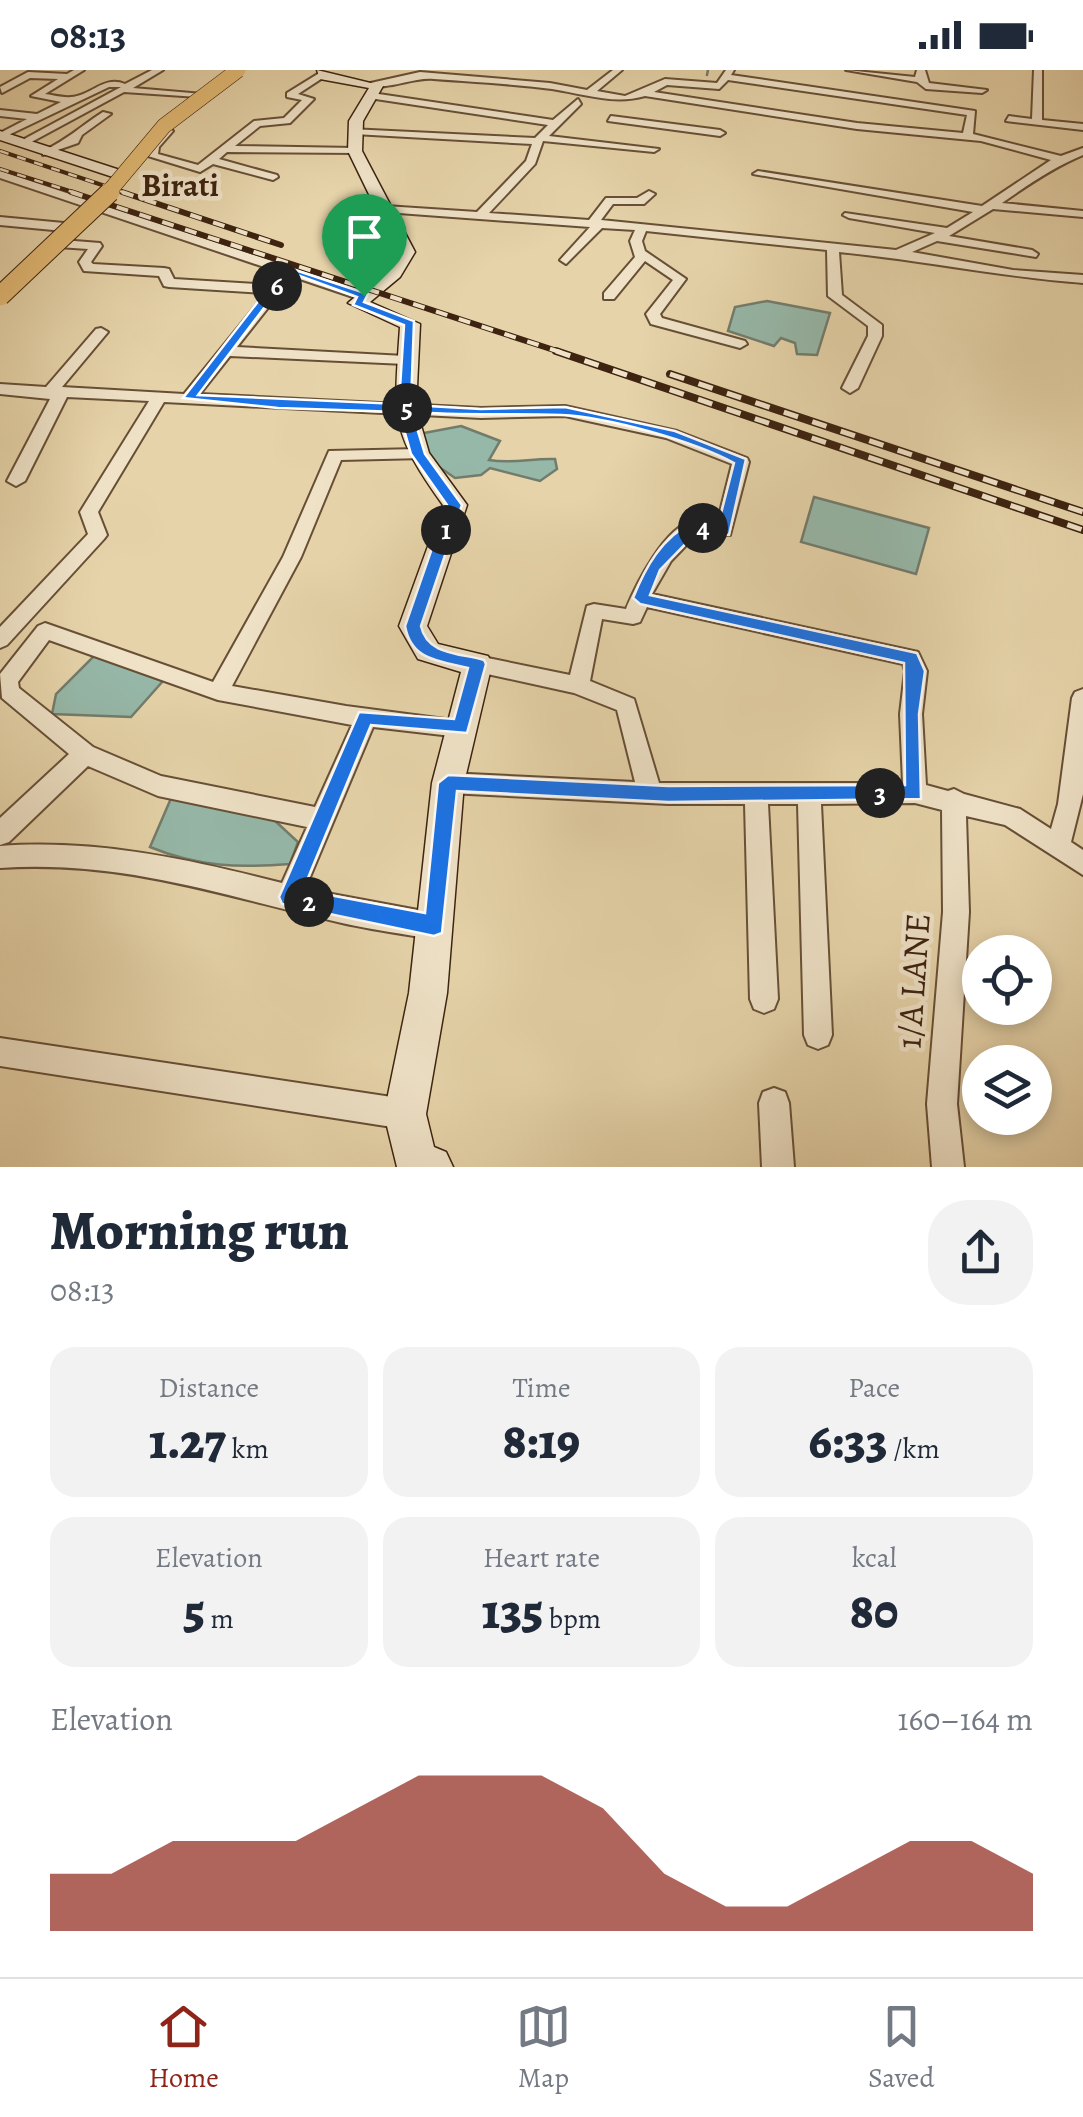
<!DOCTYPE html>
<html lang="en">
<head>
<meta charset="utf-8">
<style>
  body { margin:0; font-family:Alegreya,serif; background:#f2f2f3; color:#1f2937; height:100vh; display:flex; flex-direction:column; font-size:38px; white-space:nowrap }
  * { box-sizing:border-box; margin:0 }
  p { font-size:32px; color:#747a83 }
  .icon { flex:none; width:55px; height:55px; fill:none; stroke:currentColor; stroke-width:2; stroke-linecap:round; stroke-linejoin:round }
  .map { position:relative; height:1097px; overflow:hidden }
  .panel { display:flex; flex-direction:column; background:#fff; flex:1 }
  .panel>* { flex:none }
  .controls { position:absolute; left:962px; top:865px; display:grid; gap:20px }
  .controls a { display:grid; place-items:center; width:90px; height:90px; border-radius:50%; background:#fff; box-shadow:0 5px 15px #0003; font-size:50px }
  .pin { position:absolute; display:grid; place-items:center; width:85px; height:85px; color:#fff; margin:-102px -42px; border-radius:50% 50% 50% 0; rotate:-45deg; box-shadow:0 0 10px #0007 }
  .pin .icon { rotate:45deg }
  .km { position:absolute; width:50px; height:50px; margin:-25px; border-radius:50%; background:#222; color:#fff; font-size:28px; line-height:50px; text-align:center }
  .round { display:grid; place-items:center; flex:none; width:105px; height:105px; border-radius:40px; background:#f2f2f3 }
  .overview { display:flex; align-items:center; justify-content:space-between; height:170px; padding:0 50px }
  h1 { font-size:55px; font-weight:800; line-height:75px }
  .stats { display:grid; grid-template-columns:repeat(3,1fr); gap:15px; height:170px; padding:10px 50px }
  .stats div { display:grid; align-content:center; border-radius:25px; background:#f2f2f3; text-align:center }
  .stats b { font-size:50px; font-weight:800 }
  .stats small { font-size:28px; font-weight:400 }
  .stats p { font-size:28px }
  .chart { height:280px; padding:20px 50px }
  .chart p { display:flex; justify-content:space-between }
  .chart svg { width:100%; height:180px; margin-top:10px; fill:#8f2418; opacity:.7 }
  .status { display:flex; justify-content:space-between; align-items:center; height:70px; padding:0 50px; background:#fff; direction:ltr }
  .status svg { height:28px; fill:currentColor }
  .dock { display:flex; justify-content:space-around; align-items:center; height:140px; border-top:2px solid #e0e1e3; background:#fff; font-size:28px; color:#747a83 }
  .dock a { display:grid; justify-items:center; gap:5px }
  .dock .current { color:#8f2418 }
  .map>svg:first-child { display:block }
  .water { fill:#96b8a9; stroke:#727c6c; stroke-width:2.5 }
  .lines { fill:none; stroke-linecap:round; stroke-linejoin:round }
  .stream { stroke:#727c6c; stroke-width:2.5 }
  .street-casing { stroke:#674f36; stroke-width:4 }
  .secondary-casing { stroke:#3d2310; stroke-width:3 }
  .street { fill:#efe2c7; fill-rule:evenodd }
  .secondary { fill:#efe2c7; fill-rule:evenodd }
  .rail-far2-casing { stroke:#3d2310; stroke-width:4 }
  .rail-far1-casing { stroke:#3d2310; stroke-width:6 }
  .rail-casing { stroke:#3d2310; stroke-width:8 }
  .rail-far2 { stroke:#efe2c7; stroke-width:2.5; stroke-dasharray:9; stroke-linecap:butt }
  .rail-far1 { stroke:#efe2c7; stroke-width:4; stroke-dasharray:12; stroke-linecap:butt }
  .rail { stroke:#efe2c7; stroke-width:5; stroke-dasharray:15; stroke-linecap:butt }
  .primary-bridge-far1-casing { stroke:#3d2310; stroke-width:16; stroke-linecap:butt }
  .primary-bridge-casing { stroke:#3d2310; stroke-width:21; stroke-linecap:butt }
  .primary-bridge-far1 { stroke:#e3ba74; stroke-width:15 }
  .primary-bridge { stroke:#e3ba74; stroke-width:19 }
  .route { fill:#1a73e8; stroke:#fff; stroke-width:2.5; fill-rule:evenodd }
  .labels { text-anchor:middle; dominant-baseline:central; stroke-width:9; stroke-linejoin:round; paint-order:stroke }
  .far-district-label { font-size:32px; font-weight:bold; fill:#3d2310; stroke:#efe2c7 }
  .near-street-label { font-size:35px; fill:#3d2310; stroke:#efe2c7 }
</style>
</head>
<body>
<div class="status"><b>08:13</b><svg viewBox="0 0 49 12"><path d="M0 12V9h3v3zM5 12V6h3v6zM10 12V3h3v9zM15 12V0h3v12zM26 1h20v11H26zM47 4h2v5h-2z"/></svg></div>
<div class="map">
<svg width="1083" height="1097" viewBox="0 0 1083 1097">
  <rect width="100%" height="100%" fill="#e6d3a9"/>
  <filter id="stains"><feTurbulence type="fractalNoise" baseFrequency=".002" numOctaves="4"/><feColorMatrix values="0 0 0 0 .2 0 0 0 0 .09 0 0 0 0 .02 0 0 0 .5 -.17"/></filter>
  <radialGradient id="worn" r=".72"><stop offset=".6" stop-color="#630" stop-opacity="0"/><stop offset="1" stop-color="#630" stop-opacity=".3"/></radialGradient>
  <!-- water -->
  <path class="water" d="M 767,231 L 830,243 L 817,285 L 797,284 L 795,273 L 781,268 L 774,276 L 728,261 L 735,237 Z
    M 461,356 L 500,371 L 489,390 C 514,394 531,388 555,389 L 557,399 L 540,411 L 490,398 L 481,405 L 455,408 L 432,392 L 419,364 Z
    M 814,427 L 929,458 L 916,504 L 801,472 Z
    M 98,582 L 163,611 L 131,647 L 52,644 L 56,624 Z
    M 172,726 L 273,749 L 298,772 L 290,794 C 239,798 198,797 150,777 Z"/>
  <g class="lines">
    <!-- stream -->
    <path class="stream" d="M 707,5 L 708,0"/>
    <!-- street casing -->
    <g class="street-casing">
      <path id="street" d="M 74,0 L 84,0 L 45,24 C 53,25 63,28 71,27 C 91,26 104,5 125,14 L 152,0 L 163,0 L 133,18 L 203,24 L 198,27 L 124,22 L 24,76 L 15,74 L 121,17 L 109,17 L 0,69 L 0,63 L 27,49 L 0,46 L 0,40 L 37,44 L 61,32 L 31,26 L 58,9 L 30,8 L 2,23 L 0,17 L 28,2 L 67,4 Z
        M 613,0 L 622,0 L 597,21 L 625,26 L 665,9 L 717,13 L 726,0 L 734,0 L 731,5 L 975,41 L 973,64 L 1061,86 L 1083,78 L 1083,85 C 1056,96 1029,114 1002,133 L 1083,141 L 1083,147 L 993,139 L 949,166 L 1032,180 L 1038,184 L 1036,187 L 937,171 L 912,182 L 1013,200 L 1083,205 L 1083,213 C 1001,207 921,190 839,182 L 842,225 L 882,255 L 882,266 L 858,318 L 850,323 L 842,318 L 868,266 L 868,256 L 828,226 L 827,180 L 646,161 L 642,171 L 645,181 L 686,209 L 660,244 L 662,248 L 745,271 L 747,274 L 740,278 L 651,254 L 646,244 L 673,210 L 645,191 L 614,229 L 604,229 L 604,223 L 635,187 L 630,171 L 635,160 L 602,158 L 566,194 L 560,190 L 590,157 L 385,142 L 379,139 L 385,136 L 477,142 L 526,91 L 532,74 L 354,64 L 350,59 L 535,68 L 548,55 L 369,28 L 372,23 L 553,50 L 578,29 L 581,34 L 549,66 L 659,79 L 654,82 L 543,71 L 535,94 L 489,143 L 589,150 L 606,128 L 637,128 L 649,121 L 655,124 L 644,134 L 613,134 L 601,150 L 896,180 L 935,163 L 849,148 L 843,145 L 845,143 L 947,158 L 973,142 L 753,104 L 758,101 L 982,136 L 1051,90 L 981,71 L 857,59 L 645,26 C 614,35 584,24 552,19 C 514,14 474,12 434,9 C 411,7 387,22 366,14 L 420,2 L 550,13 L 587,20 ZM 728,10 L 967,45 L 963,63 L 857,53 L 654,22 L 667,15 L 719,19 Z
        M 846,0 L 915,7 L 917,0 L 925,0 L 929,13 L 987,20 L 982,23 L 926,19 L 917,12 Z
        M 1034,0 L 1042,0 L 1042,50 L 1083,54 L 1083,60 L 1006,51 L 1009,46 L 1032,49 Z
        M 321,2 L 324,7 L 298,24 L 314,29 L 290,53 L 260,56 L 235,76 L 355,78 L 359,83 L 227,82 L 219,89 L 277,105 L 278,107 L 273,110 L 213,94 L 200,102 L 148,86 L 150,74 L 168,58 L 173,61 L 159,77 L 158,84 L 198,95 L 254,51 L 284,48 L 302,30 L 287,27 L 287,23 Z
        M 103,42 L 111,44 L 82,65 L 78,73 L 43,85 L 43,81 C 67,70 81,56 103,42 Z
        M 611,46 L 720,60 L 725,63 L 720,66 L 608,51 Z
        M 0,101 L 369,223 L 371,226 L 359,229 L 0,108 Z
        M 0,147 L 64,153 L 70,157 L 64,161 L 0,155 Z
        M 62,170 L 100,173 L 102,176 L 91,192 L 93,194 L 164,198 L 169,199 L 174,209 L 272,215 L 276,209 L 286,209 L 286,215 L 237,277 L 405,286 L 412,290 L 405,294 L 230,286 L 200,324 L 481,338 L 565,336 L 677,361 L 747,388 L 749,392 L 730,465 L 698,463 L 671,491 L 652,524 L 918,582 L 927,601 L 922,644 L 926,715 L 948,721 L 954,719 L 964,724 L 1020,739 L 1051,759 L 1058,734 L 1072,628 L 1075,622 L 1083,619 L 1083,724 L 1071,772 L 1083,780 L 1083,805 L 1005,755 L 966,746 L 969,842 L 957,1034 L 964,1097 L 932,1097 L 927,1034 L 943,842 L 942,740 L 915,733 L 821,734 L 832,965 L 828,975 L 818,979 L 808,975 L 804,965 L 798,734 L 768,734 L 778,929 L 774,939 L 764,943 L 754,939 L 750,929 L 745,734 L 668,734 L 448,723 L 440,720 L 436,713 L 440,706 L 448,703 L 635,712 L 617,640 L 574,623 L 478,602 L 471,600 L 468,594 L 471,588 L 478,586 L 570,605 L 587,536 L 594,534 L 626,539 C 636,515 665,456 693,451 C 700,450 710,453 717,454 L 732,394 L 666,368 L 565,346 L 481,348 L 164,332 L 98,442 L 107,465 L 104,469 L 7,575 L 0,578 L 0,557 L 88,464 L 80,442 L 149,331 L 67,327 L 25,411 L 16,416 L 7,411 L 50,329 L 0,324 L 0,314 L 46,317 L 96,259 L 101,258 L 108,262 L 62,317 L 184,324 L 266,223 L 169,217 L 164,216 L 159,206 L 84,201 L 79,192 L 88,179 L 58,177 L 58,171 ZM 647,537 L 903,594 L 905,601 L 900,644 L 903,713 L 659,713 L 634,629 L 590,611 L 602,549 L 633,554 L 640,552 Z
        M 418,379 L 424,380 L 424,388 L 341,390 L 301,487 L 232,616 L 346,636 L 468,652 L 471,658 L 468,664 L 460,667 L 373,657 L 305,819 L 434,843 L 443,847 L 447,856 L 443,865 L 434,869 C 403,864 373,860 342,853 C 222,826 126,790 0,798 L 0,776 C 97,769 188,789 282,813 L 307,757 L 158,726 L 88,696 L 9,772 L 0,775 L 0,748 L 69,684 L 2,628 L 0,604 L 38,556 L 45,553 L 213,612 L 283,487 L 329,381 ZM 49,570 L 218,630 L 352,655 L 315,737 L 161,706 L 93,677 L 19,618 L 18,612 Z
        M 0,968 L 405,1029 L 416,1033 L 420,1044 L 416,1055 L 405,1059 L 0,996 Z
        M 774,1018 L 785,1022 L 789,1033 L 794,1097 L 762,1097 L 759,1033 L 763,1022 Z"/>
    </g>
    <!-- secondary casing -->
    <g class="secondary-casing">
      <path id="secondary" d="M 317,0 L 383,16 L 363,51 L 362,81 L 415,182 L 400,207 L 370,232 L 420,254 L 416,338 L 429,383 L 467,435 L 427,556 L 438,574 L 488,586 L 492,594 L 464,713 L 447,923 L 426,1044 L 434,1077 L 446,1082 L 453,1097 L 397,1097 L 384,1044 L 409,923 L 432,713 L 461,602 L 418,589 L 399,556 L 443,435 C 389,360 394,347 400,257 L 348,233 L 387,200 L 397,182 L 348,81 L 349,51 L 369,18 L 320,9 Z
        M 0,61 L 126,102 L 128,105 L 116,108 L 0,70 Z"/>
    </g>
    <!-- street -->
    <use href="#street" class="street"/>
    <!-- secondary -->
    <use href="#secondary" class="secondary"/>
    <!-- rail-far2 casing -->
    <g class="rail-far2-casing">
      <path id="rail-far2" d="M 0,81 L 129,124
        M 0,99 L 79,124"/>
    </g>
    <!-- rail-far1 casing -->
    <g class="rail-far1-casing">
      <path id="rail-far1" d="M 71,122 L 563,283
        M 122,122 L 281,175"/>
    </g>
    <!-- rail casing -->
    <g class="rail-casing">
      <path id="rail" d="M 556,281 L 1083,460
        M 670,304 L 1083,442"/>
    </g>
    <!-- rail-far2 -->
    <use href="#rail-far2" class="rail-far2"/>
    <!-- rail-far1 -->
    <use href="#rail-far1" class="rail-far1"/>
    <!-- rail -->
    <use href="#rail" class="rail"/>
    <!-- primary-bridge-far1 casing -->
    <g class="primary-bridge-far1-casing">
      <path id="primary-bridge-far1" d="M 107,124 L 164,56 L 238,0"/>
    </g>
    <!-- primary-bridge casing -->
    <g class="primary-bridge-casing">
      <path id="primary-bridge" d="M 0,226 L 110,122"/>
    </g>
    <!-- primary-bridge-far1 -->
    <use href="#primary-bridge-far1" class="primary-bridge-far1"/>
    <!-- primary-bridge -->
    <use href="#primary-bridge" class="primary-bridge"/>
  </g>
  <!-- route -->
  <path class="route" d="M 292,199 L 368,224 L 364,232 L 414,251 L 411,335 L 481,339 L 565,337 L 675,361 L 746,389 L 729,465 L 697,462 L 660,500 L 650,525 L 917,583 L 925,601 L 919,644 L 921,729 L 668,732 L 457,721 L 442,863 L 434,866 L 282,834 L 279,827 L 359,642 L 454,649 L 468,598 C 438,591 411,590 405,556 L 447,435 L 411,384 L 399,342 L 278,338 L 183,328 L 270,216 ZM 297,205 L 357,227 L 353,235 L 404,255 L 399,334 L 198,325 L 277,221 ZM 412,342 C 462,346 512,343 561,345 C 608,347 693,371 734,393 L 718,455 L 694,452 C 662,466 645,498 633,528 L 640,534 L 904,593 L 905,715 L 668,716 L 448,705 L 438,713 L 425,843 L 303,820 L 371,655 L 467,663 L 486,594 L 484,590 C 460,583 427,585 421,556 L 462,435 L 425,384 Z"/>
  <g class="labels">
    <!-- far-district labels -->
    <g class="far-district-label">
      <text x="180" y="115">Birati</text>
    </g>
    <!-- near-street labels -->
    <g class="near-street-label">
      <text transform="translate(913 911) rotate(-86)">1/A LANE</text>
    </g>
  </g>
  <rect width="100%" height="100%" filter="url(#stains)"/>
  <rect width="100%" height="100%" fill="url(#worn)"/>
</svg>
<div class="controls">
<a><svg class="icon" aria-label="locate" viewBox="0 0 24 24"><circle cx="12" cy="12" r="6"/><path d="M12 2v4M12 18v4M2 12h4M18 12h4"/></svg></a>
<a><svg class="icon" aria-label="layers" viewBox="0 0 24 24"><path d="M12 4l9 5-9 5-9-5zM3 14l9 5 9-5"/></svg></a>
</div>
<div class="pin" style="left:364px;top:226px;background:#1e9e55"><svg class="icon" aria-label="arrive" viewBox="0 0 24 24"><path d="M6 21V4h12l-3 4 3 4H6"/></svg></div>
<b class="km" style="left:446px;top:460px">1</b>
<b class="km" style="left:309px;top:832px">2</b>
<b class="km" style="left:880px;top:723px">3</b>
<b class="km" style="left:703px;top:458px">4</b>
<b class="km" style="left:407px;top:338px">5</b>
<b class="km" style="left:277px;top:216px">6</b>
</div>
<section class="panel">
<div class="overview"><div><h1>Morning run</h1><p>08:13</p></div><a class="round"><svg class="icon" aria-label="share" viewBox="0 0 24 24"><path d="M12 15V3M7 8l5-5 5 5M5 13v7h14v-7"/></svg></a></div>
<div class="stats">
<div><p>Distance</p><b>1.27<small> km</small></b></div>
<div><p>Time</p><b>8:19</b></div>
<div><p>Pace</p><b>6:33<small> /km</small></b></div>
</div>
<div class="stats">
<div><p>Elevation</p><b>5<small> m</small></b></div>
<div><p>Heart rate</p><b>135<small> bpm</small></b></div>
<div><p>kcal</p><b>80</b></div>
</div>
<div class="chart"><p><span>Elevation</span>160–164 m</p>
<svg viewBox="0 0 160 44" preserveAspectRatio="none"><path d="M0 44V30L10 30L20 22L30 22L40 22L50 14L60 6L70 6L80 6L90 14L100 30L110 38L120 38L130 30L140 22L150 22L160 30V44z"/></svg>
</div>
</section>
<nav class="dock">
<a class="current"><svg class="icon" aria-label="home" viewBox="0 0 24 24"><path d="M3 11l9-7 9 7M6 9v11h12V9"/></svg>Home</a>
<a><svg class="icon" aria-label="map" viewBox="0 0 24 24"><path d="M3 6l6-2 6 2 6-2v14l-6 2-6-2-6 2zM9 4v14M15 6v14"/></svg>Map</a>
<a><svg class="icon" aria-label="saved" viewBox="0 0 24 24"><path d="M7 4h10v16l-5-4-5 4z"/></svg>Saved</a>
</nav>
</body>
</html>
